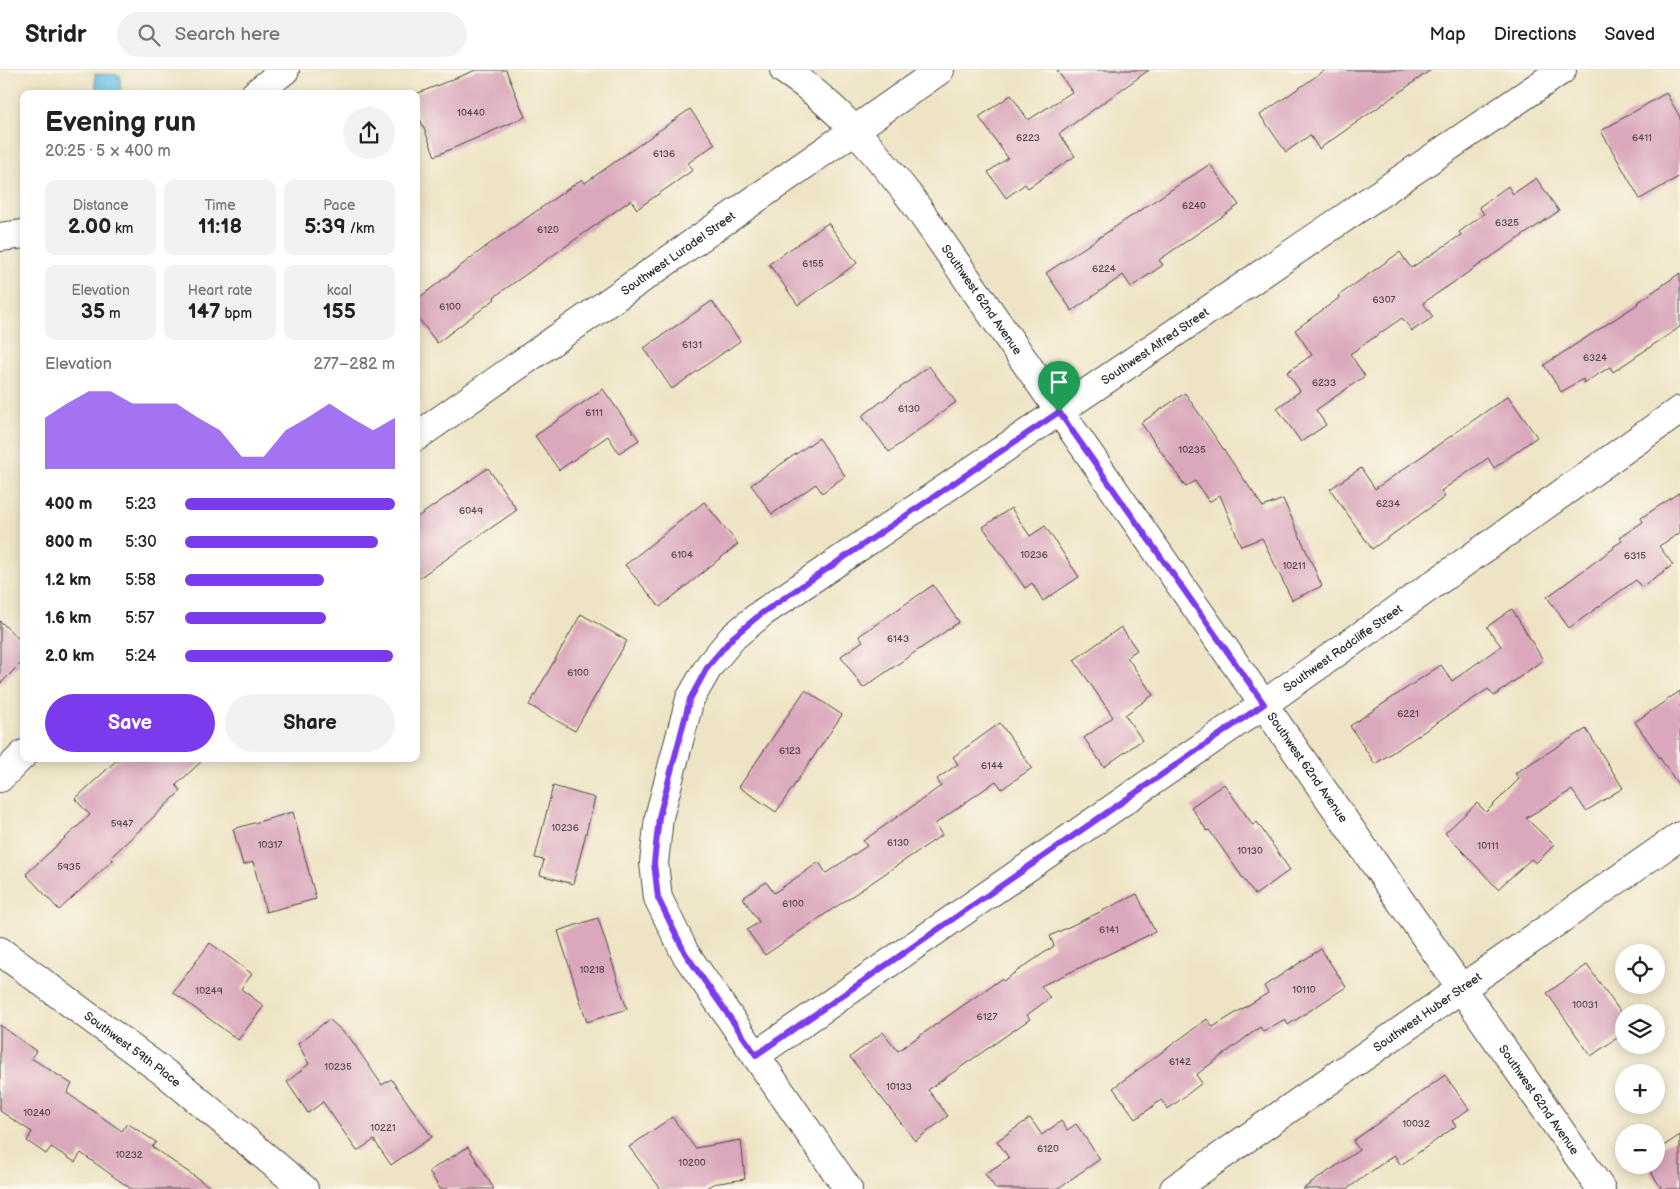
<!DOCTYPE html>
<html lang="en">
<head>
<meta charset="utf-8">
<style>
  body { margin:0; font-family:"Balsamiq Sans",sans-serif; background:#f2f2f2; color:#222; height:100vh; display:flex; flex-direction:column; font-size:19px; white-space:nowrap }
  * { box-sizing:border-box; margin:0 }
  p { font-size:16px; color:#767676 }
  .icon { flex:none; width:28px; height:28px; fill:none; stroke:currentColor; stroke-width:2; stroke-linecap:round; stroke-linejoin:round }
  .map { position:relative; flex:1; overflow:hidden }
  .drawer { position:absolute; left:20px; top:20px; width:400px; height:672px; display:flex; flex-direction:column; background:#fff; border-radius:10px; box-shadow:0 2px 12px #0003 }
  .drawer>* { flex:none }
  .tools { position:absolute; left:1615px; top:874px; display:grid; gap:10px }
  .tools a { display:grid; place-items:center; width:50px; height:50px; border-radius:50%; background:#fff; box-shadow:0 2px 12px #0003; font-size:25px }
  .pin { position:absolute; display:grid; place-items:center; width:42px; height:42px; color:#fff; margin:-51px -21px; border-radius:50% 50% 50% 0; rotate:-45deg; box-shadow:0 0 5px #0007 }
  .pin .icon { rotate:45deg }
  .round { display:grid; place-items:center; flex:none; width:52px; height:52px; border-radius:26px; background:#f2f2f2 }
  .headline { display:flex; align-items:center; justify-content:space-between; height:85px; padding:0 25px }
  h1 { font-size:28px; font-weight:600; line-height:38px }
  .stats { display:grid; grid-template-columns:repeat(3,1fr); gap:8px; height:85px; padding:5px 25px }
  .stats div { display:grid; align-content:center; border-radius:10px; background:#f2f2f2; text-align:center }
  .stats b { font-size:21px; font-weight:600 }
  .stats small { font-size:14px; font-weight:400 }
  .stats p { font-size:14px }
  .chart { height:140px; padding:10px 25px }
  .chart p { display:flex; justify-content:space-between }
  .chart svg { width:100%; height:90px; margin-top:5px; fill:#7c3aed; opacity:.7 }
  .primary-button { display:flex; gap:10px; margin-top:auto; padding:10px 25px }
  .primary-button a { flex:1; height:58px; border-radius:30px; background:#7c3aed; color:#fff; font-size:20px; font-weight:600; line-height:58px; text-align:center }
  .primary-button a+a { background:#f2f2f2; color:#222 }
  ul { padding:0 25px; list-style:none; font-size:16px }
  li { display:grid; grid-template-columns:80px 60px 1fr; align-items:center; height:38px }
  li i { height:12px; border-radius:6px; background:#7c3aed }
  header { display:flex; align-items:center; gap:30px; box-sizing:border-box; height:70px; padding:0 25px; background:#fff; border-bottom:1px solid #e0e0e0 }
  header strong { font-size:24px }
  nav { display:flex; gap:28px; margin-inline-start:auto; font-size:18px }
  .search { width:350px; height:45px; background:#f2f2f2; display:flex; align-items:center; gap:12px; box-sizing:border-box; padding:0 18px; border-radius:28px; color:#767676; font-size:19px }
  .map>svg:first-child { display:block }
  .water { fill:#6ac1e7; stroke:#4a7689 }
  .building { fill:#daa7bc }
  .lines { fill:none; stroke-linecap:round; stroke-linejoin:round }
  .street-casing { stroke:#484742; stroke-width:30 }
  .secondary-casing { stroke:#484742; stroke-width:30 }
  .street { stroke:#fff; stroke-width:28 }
  .secondary { stroke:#fff; stroke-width:28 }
  .route-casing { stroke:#fff; stroke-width:10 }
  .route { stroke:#7c3aed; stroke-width:6 }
  .labels { text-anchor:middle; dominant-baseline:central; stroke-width:4; stroke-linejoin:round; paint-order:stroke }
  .number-label { font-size:10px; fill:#574a4f }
  .street-label { font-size:12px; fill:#2b2b2b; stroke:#fbf7ec }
</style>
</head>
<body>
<header>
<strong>Stridr</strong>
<div class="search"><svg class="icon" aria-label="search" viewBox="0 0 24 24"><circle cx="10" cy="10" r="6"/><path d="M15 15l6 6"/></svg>Search here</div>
<nav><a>Map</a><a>Directions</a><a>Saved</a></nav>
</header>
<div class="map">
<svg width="1680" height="1119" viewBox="0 0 1680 1119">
  <rect width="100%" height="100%" fill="#fbf7ec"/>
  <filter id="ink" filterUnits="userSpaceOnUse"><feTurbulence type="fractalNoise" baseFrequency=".02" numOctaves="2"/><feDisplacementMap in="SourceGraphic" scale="10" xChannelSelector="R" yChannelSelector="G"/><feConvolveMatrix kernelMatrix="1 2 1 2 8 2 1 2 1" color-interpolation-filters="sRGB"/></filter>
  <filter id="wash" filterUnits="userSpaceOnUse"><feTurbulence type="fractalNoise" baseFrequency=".0096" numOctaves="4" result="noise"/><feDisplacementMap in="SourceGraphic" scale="20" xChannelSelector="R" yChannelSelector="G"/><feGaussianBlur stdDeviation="1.12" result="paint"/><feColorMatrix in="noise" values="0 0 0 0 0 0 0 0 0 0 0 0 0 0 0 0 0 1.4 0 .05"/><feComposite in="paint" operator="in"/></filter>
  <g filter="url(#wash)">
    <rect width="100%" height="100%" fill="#eee4c5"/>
    <!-- water -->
    <path class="water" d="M 95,4 L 120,5 L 121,24 L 96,24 Z"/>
    <g id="blocks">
      <!-- building -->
      <path class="building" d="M 476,0 L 506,0 L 525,47 L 435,86 L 416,39 L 416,24 Z
        M 1057,0 L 1149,0 L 1059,64 L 1075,86 L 1028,118 L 1025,114 L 1006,128 L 988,102 L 1008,88 L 979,47 L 1011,25 L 1028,50 L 1072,22 Z
        M 1325,0 L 1431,0 L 1319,79 L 1310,65 L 1286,82 L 1260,45 Z
        M 1666,23 L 1680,47 L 1680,106 L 1640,129 L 1601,61 Z
        M 690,39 L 715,74 L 688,93 L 693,100 L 637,139 L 631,130 L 494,227 L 495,229 L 437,273 L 416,245 L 416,230 L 488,175 L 582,109 L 585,113 Z
        M 1210,94 L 1239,135 L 1159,190 L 1163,195 L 1131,217 L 1123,205 L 1072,241 L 1046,203 Z
        M 1536,108 L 1559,141 L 1423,233 L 1433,247 L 1412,261 L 1402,248 L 1350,284 L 1365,306 L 1316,340 L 1326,355 L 1301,372 L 1277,338 L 1300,321 L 1287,302 L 1312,285 L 1295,260 L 1339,228 L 1338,226 L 1400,182 L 1411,198 L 1461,165 L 1459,162 L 1484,144 L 1479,137 L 1508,116 L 1513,124 Z
        M 828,153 L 857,193 L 798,235 L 769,194 Z
        M 1680,203 L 1680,257 L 1613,302 L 1610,297 L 1584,313 L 1583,309 L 1561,322 L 1544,295 L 1638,234 L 1637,233 Z
        M 712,231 L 740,271 L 672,319 L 644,278 Z
        M 929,296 L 956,332 L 889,382 L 862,346 Z
        M 603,319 L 639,370 L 619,383 L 608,366 L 559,400 L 535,366 Z
        M 1185,323 L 1263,437 L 1283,429 L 1322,516 L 1292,530 L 1262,468 L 1241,476 L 1220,425 L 1209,432 L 1195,411 L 1186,417 L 1141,353 Z
        M 1508,326 L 1537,367 L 1494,398 L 1488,388 L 1441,421 L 1445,427 L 1372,479 L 1330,419 L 1361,398 L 1375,419 Z
        M 819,368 L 845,406 L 822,423 L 816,414 L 772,444 L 751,415 Z
        M 488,398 L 517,440 L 416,510 L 416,448 Z
        M 1680,422 L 1680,463 L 1659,476 L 1673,495 L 1641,517 L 1636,510 L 1569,558 L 1547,527 L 1614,478 L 1613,477 L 1622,471 L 1620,467 L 1643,452 L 1641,448 Z
        M 704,432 L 738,474 L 660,537 L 625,495 Z
        M 1011,438 L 1030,466 L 1045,456 L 1079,507 L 1043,531 L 1032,513 L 1025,518 L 983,457 Z
        M 933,515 L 959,552 L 863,618 L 841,586 L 863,571 L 859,566 Z
        M 1512,539 L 1543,590 L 1494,626 L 1488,619 L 1375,694 L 1350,656 L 1441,595 L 1452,611 L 1501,576 L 1487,557 Z
        M 581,544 L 627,571 L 575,661 L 529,635 Z
        M 0,551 L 24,574 L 24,590 L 0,614 Z
        M 1121,557 L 1137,580 L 1127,587 L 1153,625 L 1125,645 L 1142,670 L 1104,697 L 1084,668 L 1113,647 L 1074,590 Z
        M 805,620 L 842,645 L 776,742 L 739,717 Z
        M 1680,621 L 1680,717 L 1635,652 Z
        M 1000,653 L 1032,698 L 1002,719 L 996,711 L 935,754 L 942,765 L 765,885 L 747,860 L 759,852 L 743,828 L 766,812 L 774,823 L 819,792 L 826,803 L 867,776 L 863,771 L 941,716 L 937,709 L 958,694 L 953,687 Z
        M 1586,659 L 1623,718 L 1586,741 L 1572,720 L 1526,748 L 1554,775 L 1536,793 L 1531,789 L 1498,819 L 1445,763 L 1477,733 L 1486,742 L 1519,709 L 1515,703 Z
        M 118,689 L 204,689 L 176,715 L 181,721 L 111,787 L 113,790 L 59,840 L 26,804 L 90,745 L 75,729 Z
        M 1224,714 L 1253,755 L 1257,752 L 1290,800 L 1255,825 L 1209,760 L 1207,761 L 1191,737 Z
        M 553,716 L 595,728 L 573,814 L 540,805 L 544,790 L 535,788 Z
        M 293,742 L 316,829 L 266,842 L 253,792 L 243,795 L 233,759 Z
        M 1137,824 L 1155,862 L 1041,916 L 1050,928 L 1027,945 L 1030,949 L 928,1020 L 948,1046 L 915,1071 L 850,987 L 883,962 L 898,981 L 1001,909 L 1003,911 L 1054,876 L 1050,866 Z
        M 598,848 L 627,939 L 587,952 L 558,861 Z
        M 210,873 L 252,904 L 241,919 L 264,936 L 238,970 L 173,922 Z
        M 1321,879 L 1346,917 L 1288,955 L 1285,949 L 1263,962 L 1260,957 L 1196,1005 L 1202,1013 L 1168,1039 L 1161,1030 L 1136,1049 L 1113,1018 L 1207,949 L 1213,957 L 1268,923 L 1264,916 Z
        M 1587,895 L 1624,947 L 1624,963 L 1591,986 L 1547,923 Z
        M 329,949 L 350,968 L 382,1015 L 391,1009 L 432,1067 L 391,1095 L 374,1070 L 357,1081 L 323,1032 L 308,1043 L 287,1012 L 309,994 L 298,974 Z
        M 0,955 L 36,981 L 31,988 L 72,1014 L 67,1023 L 122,1061 L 127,1053 L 156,1072 L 152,1077 L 213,1119 L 131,1119 L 81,1083 L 75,1092 L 51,1077 L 46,1084 L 27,1071 L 32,1062 L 0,1041 Z
        M 1445,1005 L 1469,1039 L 1452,1051 L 1456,1056 L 1401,1095 L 1394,1085 L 1347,1119 L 1303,1119 L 1359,1080 L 1353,1071 Z
        M 672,1047 L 695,1078 L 741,1070 L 745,1109 L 713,1114 L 704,1119 L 661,1119 L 629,1077 Z
        M 1030,1048 L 1042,1065 L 1061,1051 L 1067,1060 L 1076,1054 L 1100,1089 L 1057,1119 L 996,1119 L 985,1104 L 1009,1088 L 997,1071 Z
        M 1680,1065 L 1680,1119 L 1662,1119 L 1646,1095 L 1656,1095 L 1656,1081 Z
        M 468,1077 L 494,1119 L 440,1119 L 429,1101 Z"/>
    </g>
  </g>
  <g filter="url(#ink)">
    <use href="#blocks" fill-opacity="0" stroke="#484742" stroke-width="1"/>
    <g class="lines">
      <!-- street casing -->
      <g class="street-casing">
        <g id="street">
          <path id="s1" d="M 416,367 L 940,0"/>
          <path d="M 0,708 L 24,684"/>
          <path id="s2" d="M 0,881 L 169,1006 L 304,1119"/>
          <path id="s3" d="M 756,985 L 1264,634 L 1680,340"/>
          <path id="s4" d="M 848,1119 L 685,883 L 658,828 L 654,793 L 659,747 L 690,629 L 709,596 L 733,567 L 762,543 L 1562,0"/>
          <path id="s5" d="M 1174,1119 L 1680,766"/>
        </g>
      </g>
      <!-- secondary casing -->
      <g class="secondary-casing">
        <g id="secondary">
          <path id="s6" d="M 784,0 C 837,34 875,82 913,131 L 1601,1119"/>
          <path d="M 255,24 L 285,0"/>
          <path d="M 0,167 L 24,164"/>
        </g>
      </g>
      <!-- street -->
      <use href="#street" class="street"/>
      <!-- secondary -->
      <use href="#secondary" class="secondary"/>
    </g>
  </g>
  <g class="lines" filter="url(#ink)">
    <!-- route casing -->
    <g class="route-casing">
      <path id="route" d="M 1059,342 L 1264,634 L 756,985 L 685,883 L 658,828 L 654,793 L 659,747 L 690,629 L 708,596 L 733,567 L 762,543 Z"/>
    </g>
    <!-- route -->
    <use href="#route" class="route"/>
  </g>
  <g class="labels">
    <!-- number labels -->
    <g class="number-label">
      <text x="471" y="43">10440</text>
      <text x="1028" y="68">6223</text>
      <text x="1642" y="68">6411</text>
      <text x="664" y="84">6136</text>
      <text x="1194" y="136">6240</text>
      <text x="1507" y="153">6325</text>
      <text x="548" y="160">6120</text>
      <text x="813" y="194">6155</text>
      <text x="1104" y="199">6224</text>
      <text x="1384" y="230">6307</text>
      <text x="450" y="237">6100</text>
      <text x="692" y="275">6131</text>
      <text x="1595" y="288">6324</text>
      <text x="1324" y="313">6233</text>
      <text x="909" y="339">6130</text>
      <text x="594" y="343">6111</text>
      <text x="1192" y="380">10235</text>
      <text x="1388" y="434">6234</text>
      <text x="471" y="441">6049</text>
      <text x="682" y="485">6104</text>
      <text x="1034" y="485">10236</text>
      <text x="1635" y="486">6315</text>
      <text x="1294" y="496">10211</text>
      <text x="898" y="569">6143</text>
      <text x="578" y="603">6100</text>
      <text x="1408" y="644">6221</text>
      <text x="790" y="681">6123</text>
      <text x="992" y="696">6144</text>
      <text x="122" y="754">5947</text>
      <text x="565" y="758">10236</text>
      <text x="898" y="773">6130</text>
      <text x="270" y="775">10317</text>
      <text x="1488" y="776">10111</text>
      <text x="1250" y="781">10130</text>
      <text x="69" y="797">5935</text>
      <text x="793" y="834">6100</text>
      <text x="1109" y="860">6141</text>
      <text x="592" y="900">10218</text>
      <text x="1304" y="920">10110</text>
      <text x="209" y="921">10249</text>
      <text x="1585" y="935">10031</text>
      <text x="987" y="947">6127</text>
      <text x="1180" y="992">6142</text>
      <text x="338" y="997">10235</text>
      <text x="899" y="1017">10133</text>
      <text x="37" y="1043">10240</text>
      <text x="1416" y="1054">10032</text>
      <text x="383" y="1058">10221</text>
      <text x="1048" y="1079">6120</text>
      <text x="129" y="1085">10232</text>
      <text x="692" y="1093">10200</text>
    </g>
    <!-- street labels -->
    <g class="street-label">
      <text stroke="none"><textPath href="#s1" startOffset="320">Southwest Luradel Street</textPath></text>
      <text stroke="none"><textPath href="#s6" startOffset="305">Southwest 62nd Avenue</textPath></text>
      <text stroke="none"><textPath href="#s4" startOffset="1140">Southwest Alfred Street</textPath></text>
      <text stroke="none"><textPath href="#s3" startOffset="714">Southwest Radcliffe Street</textPath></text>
      <text stroke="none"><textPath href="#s6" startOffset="875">Southwest 62nd Avenue</textPath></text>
      <text stroke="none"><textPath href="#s5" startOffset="309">Southwest Huber Street</textPath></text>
      <text stroke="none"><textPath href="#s2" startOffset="165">Southwest 59th Place</textPath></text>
      <text stroke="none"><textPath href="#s6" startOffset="1280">Southwest 62nd Avenue</textPath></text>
    </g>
  </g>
</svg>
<div class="tools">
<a><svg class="icon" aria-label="locate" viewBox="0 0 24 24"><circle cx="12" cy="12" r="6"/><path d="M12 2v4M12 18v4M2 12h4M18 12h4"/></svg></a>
<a><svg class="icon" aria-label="layers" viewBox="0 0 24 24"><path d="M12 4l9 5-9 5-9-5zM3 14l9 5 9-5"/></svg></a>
<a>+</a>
<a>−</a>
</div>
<div class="pin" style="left:1059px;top:342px;background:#1e9e55"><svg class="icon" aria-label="arrive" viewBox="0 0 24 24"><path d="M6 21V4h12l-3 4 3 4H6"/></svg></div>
<section class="drawer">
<div class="headline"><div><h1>Evening run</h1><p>20:25 · 5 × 400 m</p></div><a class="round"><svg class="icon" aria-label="share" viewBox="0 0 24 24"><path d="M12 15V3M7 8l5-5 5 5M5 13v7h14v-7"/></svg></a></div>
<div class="stats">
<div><p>Distance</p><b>2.00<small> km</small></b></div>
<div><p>Time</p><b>11:18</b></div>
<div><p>Pace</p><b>5:39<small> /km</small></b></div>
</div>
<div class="stats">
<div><p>Elevation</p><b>35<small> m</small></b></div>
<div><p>Heart rate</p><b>147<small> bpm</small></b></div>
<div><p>kcal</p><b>155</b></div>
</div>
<div class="chart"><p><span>Elevation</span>277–282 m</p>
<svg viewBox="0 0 160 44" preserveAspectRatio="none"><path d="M0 44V19L10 12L20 6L30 6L40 12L50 12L60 12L70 19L80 25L90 38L100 38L110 25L120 19L130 12L140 19L150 25L160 19V44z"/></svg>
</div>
<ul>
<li><b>400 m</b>5:23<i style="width:100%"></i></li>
<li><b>800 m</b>5:30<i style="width:92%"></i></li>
<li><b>1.2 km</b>5:58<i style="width:66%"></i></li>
<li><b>1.6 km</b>5:57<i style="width:67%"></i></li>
<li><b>2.0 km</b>5:24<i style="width:99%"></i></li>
</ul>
<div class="primary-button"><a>Save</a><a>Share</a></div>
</section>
</div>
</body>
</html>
